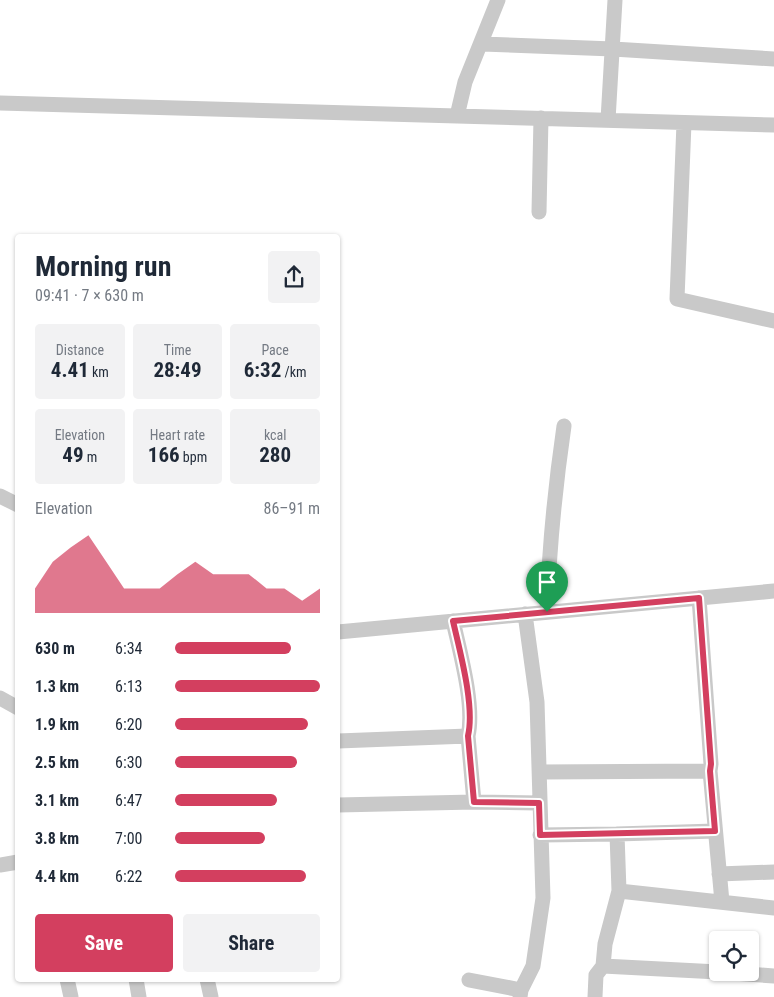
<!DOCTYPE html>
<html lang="en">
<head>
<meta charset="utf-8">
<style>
  body { margin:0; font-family:"Roboto Condensed",sans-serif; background:#f2f2f3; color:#1f2937; height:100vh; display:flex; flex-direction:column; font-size:19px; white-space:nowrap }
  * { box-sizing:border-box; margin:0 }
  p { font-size:16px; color:#747a83 }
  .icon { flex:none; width:28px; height:28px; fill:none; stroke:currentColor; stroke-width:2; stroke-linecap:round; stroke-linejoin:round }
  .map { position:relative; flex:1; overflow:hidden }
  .sheet { position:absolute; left:15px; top:234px; width:325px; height:748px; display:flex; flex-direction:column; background:#fff; border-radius:5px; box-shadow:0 1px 4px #0004 }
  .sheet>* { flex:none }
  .fabs { position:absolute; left:709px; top:931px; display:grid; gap:10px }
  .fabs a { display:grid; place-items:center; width:50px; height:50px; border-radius:5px; background:#fff; box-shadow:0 1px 4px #0004; font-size:25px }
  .pin { position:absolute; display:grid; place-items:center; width:42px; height:42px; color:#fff; margin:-51px -21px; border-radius:50% 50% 50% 0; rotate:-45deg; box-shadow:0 0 5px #0007 }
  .pin .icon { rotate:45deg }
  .round { display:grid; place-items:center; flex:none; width:52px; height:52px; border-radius:5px; background:#f2f2f3 }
  .overview { display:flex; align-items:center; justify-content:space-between; height:85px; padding:0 20px }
  h1 { font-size:28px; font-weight:700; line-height:38px }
  .figures { display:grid; grid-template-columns:repeat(3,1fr); gap:8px; height:85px; padding:5px 20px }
  .figures div { display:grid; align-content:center; border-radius:5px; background:#f2f2f3; text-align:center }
  .figures b { font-size:21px; font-weight:700 }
  .figures small { font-size:14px; font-weight:400 }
  .figures p { font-size:14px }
  .chart { height:140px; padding:10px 20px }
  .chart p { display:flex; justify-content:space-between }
  .chart svg { width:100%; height:90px; margin-top:5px; fill:#d33f5f; opacity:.7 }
  .action { display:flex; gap:10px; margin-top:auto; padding:10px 20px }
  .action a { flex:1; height:58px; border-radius:5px; background:#d33f5f; color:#fff; font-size:20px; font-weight:700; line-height:58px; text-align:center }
  .action a+a { background:#f2f2f3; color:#1f2937 }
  ul { padding:0 20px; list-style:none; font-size:16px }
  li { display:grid; grid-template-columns:80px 60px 1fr; align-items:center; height:38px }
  li i { height:12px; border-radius:6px; background:#d33f5f }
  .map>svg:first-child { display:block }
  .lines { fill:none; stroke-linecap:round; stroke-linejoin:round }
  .minor { stroke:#c9c9c9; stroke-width:15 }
  .route-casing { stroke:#fff; stroke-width:10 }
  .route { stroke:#d33f5f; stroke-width:6 }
</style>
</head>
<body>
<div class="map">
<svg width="774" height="997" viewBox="0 0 774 997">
  <rect width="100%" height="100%" fill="#fff"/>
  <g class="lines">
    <!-- minor -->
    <path class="minor" d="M 482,44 L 613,49 L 774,59
      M 0,103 L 774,125
      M 457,116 L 465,82 L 498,0
      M 608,120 L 615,0
      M 684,123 L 677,299 L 774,321
      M 539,212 L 541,118
      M 0,496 L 18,505
      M 699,598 L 711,764 L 710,771 L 722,902
      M 547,612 C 549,550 555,488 564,426
      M 453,621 C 460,652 475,706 468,736 L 474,802
      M 338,632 L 774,591
      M 0,698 L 18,708
      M 338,741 L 468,736
      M 540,772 L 710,771
      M 338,805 L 474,802 L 539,803
      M 540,835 L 617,834
      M 0,865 L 18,862
      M 719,874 L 774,872
      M 619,891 L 774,908
      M 603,966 L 718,972
      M 719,972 L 774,976
      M 67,979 L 71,997
      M 136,979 L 139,997
      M 207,979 L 211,997
      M 469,980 L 521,990
      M 520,997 L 521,990 L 533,966 L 543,898 L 537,702 L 525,614
      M 595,997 L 596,975 L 603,966 L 605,944 L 619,891 L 617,834 L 715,831"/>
  </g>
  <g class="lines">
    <!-- route casing -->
    <g class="route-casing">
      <path id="route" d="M 699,598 L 711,764 L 710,771 L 715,831 L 540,835 L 539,803 L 474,802 L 468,736 C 475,706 460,652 453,621 Z"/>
    </g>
    <!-- route -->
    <use href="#route" class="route"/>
  </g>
</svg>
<div class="fabs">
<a><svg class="icon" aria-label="locate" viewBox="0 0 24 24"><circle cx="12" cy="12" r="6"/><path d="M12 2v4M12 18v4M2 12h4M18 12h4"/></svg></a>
</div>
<div class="pin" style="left:547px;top:612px;background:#1e9e55"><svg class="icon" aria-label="arrive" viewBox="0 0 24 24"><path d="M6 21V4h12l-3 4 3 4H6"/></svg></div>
<section class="sheet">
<div class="overview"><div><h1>Morning run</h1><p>09:41 · 7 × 630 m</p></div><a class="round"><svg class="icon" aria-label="share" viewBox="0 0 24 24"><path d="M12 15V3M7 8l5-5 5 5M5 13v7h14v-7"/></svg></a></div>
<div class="figures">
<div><p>Distance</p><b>4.41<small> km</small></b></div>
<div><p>Time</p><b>28:49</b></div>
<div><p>Pace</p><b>6:32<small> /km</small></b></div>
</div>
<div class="figures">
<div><p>Elevation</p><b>49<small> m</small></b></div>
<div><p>Heart rate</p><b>166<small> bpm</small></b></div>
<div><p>kcal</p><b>280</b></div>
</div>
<div class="chart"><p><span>Elevation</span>86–91 m</p>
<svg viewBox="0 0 160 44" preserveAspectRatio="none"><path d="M0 44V32L10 19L20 12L30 6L40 19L50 32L60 32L70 32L80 25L90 19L100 25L110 25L120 25L130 32L140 32L150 38L160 32V44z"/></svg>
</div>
<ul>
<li><b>630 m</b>6:34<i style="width:80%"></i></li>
<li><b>1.3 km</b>6:13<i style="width:100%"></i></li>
<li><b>1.9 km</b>6:20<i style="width:92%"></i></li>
<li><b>2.5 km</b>6:30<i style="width:84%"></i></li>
<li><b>3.1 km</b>6:47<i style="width:70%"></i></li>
<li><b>3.8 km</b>7:00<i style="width:62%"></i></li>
<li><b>4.4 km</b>6:22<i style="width:90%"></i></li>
</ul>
<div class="action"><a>Save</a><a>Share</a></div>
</section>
</div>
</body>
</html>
